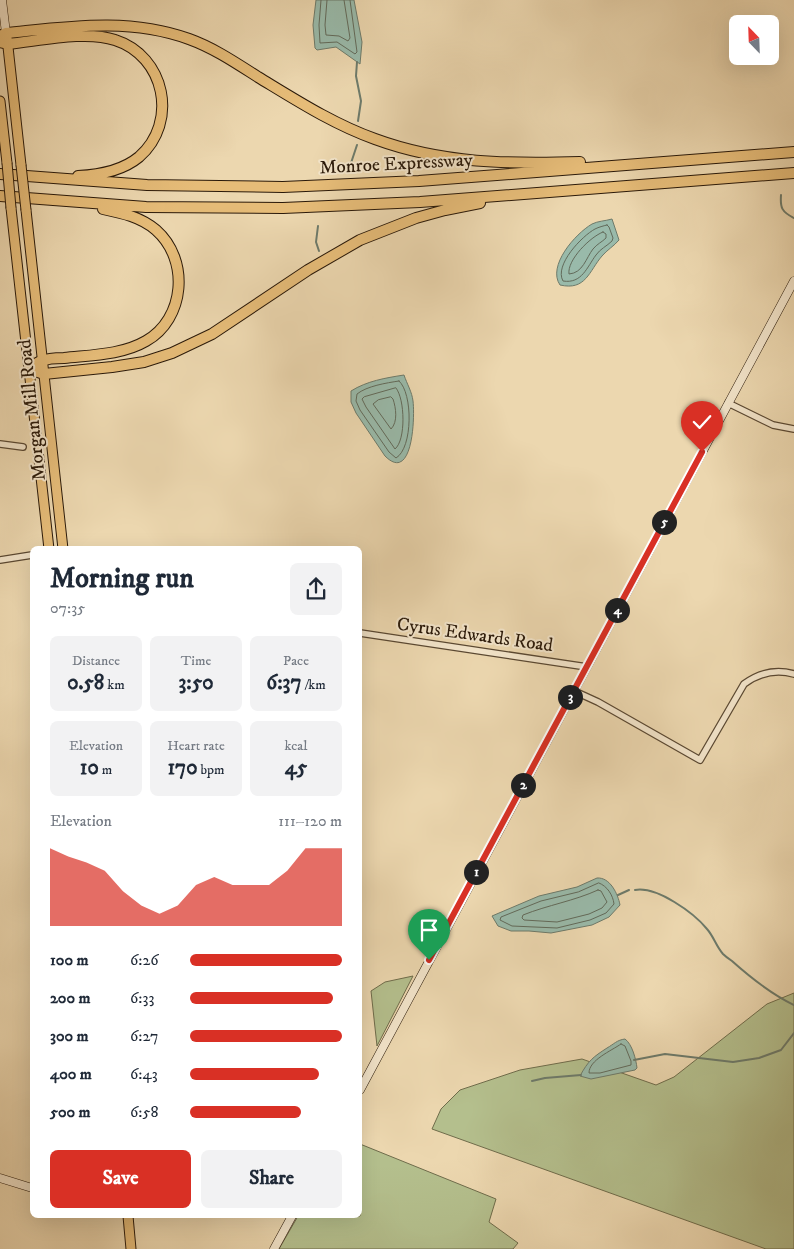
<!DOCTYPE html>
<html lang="en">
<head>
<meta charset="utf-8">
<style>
  body { margin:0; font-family:"IM FELL DW Pica",serif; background:#f2f2f3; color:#1f2937; height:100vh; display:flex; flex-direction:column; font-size:19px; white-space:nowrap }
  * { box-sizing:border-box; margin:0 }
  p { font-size:16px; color:#747a83 }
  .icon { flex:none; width:28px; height:28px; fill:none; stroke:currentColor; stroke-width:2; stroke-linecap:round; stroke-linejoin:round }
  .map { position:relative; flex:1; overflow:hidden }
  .sheet { position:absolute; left:30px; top:546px; width:332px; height:672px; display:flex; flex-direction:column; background:#fff; border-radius:8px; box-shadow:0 5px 20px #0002 }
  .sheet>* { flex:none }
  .needle { width:32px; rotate:337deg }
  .buttons { position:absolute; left:729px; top:15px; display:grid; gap:10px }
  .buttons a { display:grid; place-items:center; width:50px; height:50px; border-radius:8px; background:#fff; box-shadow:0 5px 20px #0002; font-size:25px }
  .pin { position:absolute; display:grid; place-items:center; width:42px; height:42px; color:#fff; margin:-51px -21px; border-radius:50% 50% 50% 0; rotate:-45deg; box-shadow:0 0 5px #0007 }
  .pin .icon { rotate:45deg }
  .km { position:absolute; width:25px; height:25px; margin:-12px; border-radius:50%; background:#222; color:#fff; font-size:14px; line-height:25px; text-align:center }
  .round { display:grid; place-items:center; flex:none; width:52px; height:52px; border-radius:8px; background:#f2f2f3 }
  .head { display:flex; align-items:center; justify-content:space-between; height:85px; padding:0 20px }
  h1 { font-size:28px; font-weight:700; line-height:38px }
  .figures { display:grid; grid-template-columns:repeat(3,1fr); gap:8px; height:85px; padding:5px 20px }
  .figures div { display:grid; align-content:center; border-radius:8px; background:#f2f2f3; text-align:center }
  .figures b { font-size:21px; font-weight:700 }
  .figures small { font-size:14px; font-weight:400 }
  .figures p { font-size:14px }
  .chart { height:140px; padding:10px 20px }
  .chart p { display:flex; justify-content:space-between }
  .chart svg { width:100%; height:90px; margin-top:5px; fill:#d93025; opacity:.7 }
  .button { display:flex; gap:10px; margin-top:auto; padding:10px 20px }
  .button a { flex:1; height:58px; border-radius:8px; background:#d93025; color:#fff; font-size:20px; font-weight:700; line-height:58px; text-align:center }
  .button a+a { background:#f2f2f3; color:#1f2937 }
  ul { padding:0 20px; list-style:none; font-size:16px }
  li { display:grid; grid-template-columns:80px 60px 1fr; align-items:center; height:38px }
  li i { height:12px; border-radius:6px; background:#d93025 }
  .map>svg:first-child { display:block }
  .green { fill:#b4bf8d; stroke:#6f6c4b }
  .water { fill:#99baaa; stroke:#6d7a6a }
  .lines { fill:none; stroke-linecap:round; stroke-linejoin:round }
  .shore { stroke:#626a5a; stroke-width:1 }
  .stream { stroke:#6d7a6a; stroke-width:2 }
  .street-casing { stroke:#5a4832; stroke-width:8 }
  .secondary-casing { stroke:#2a1909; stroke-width:9 }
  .primary-casing { stroke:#2a1909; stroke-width:11 }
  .highway-casing { stroke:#2a1909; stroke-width:12 }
  .street { stroke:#f3e5cb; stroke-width:5.5 }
  .secondary { stroke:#f3e5cb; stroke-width:8 }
  .primary { stroke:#e6bc78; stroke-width:9 }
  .highway { stroke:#e6bc78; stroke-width:10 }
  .primary-bridge-casing { stroke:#2a1909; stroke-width:11; stroke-linecap:butt }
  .primary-bridge { stroke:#e6bc78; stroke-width:9 }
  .route-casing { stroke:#fff; stroke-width:10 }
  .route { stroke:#d93025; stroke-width:6 }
  .labels { text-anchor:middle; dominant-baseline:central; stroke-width:4; stroke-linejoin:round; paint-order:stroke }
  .street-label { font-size:19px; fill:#2a1909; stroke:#f3e5cb }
</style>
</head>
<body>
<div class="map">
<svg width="794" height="1249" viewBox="0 0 794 1249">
  <rect width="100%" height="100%" fill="#ecd7af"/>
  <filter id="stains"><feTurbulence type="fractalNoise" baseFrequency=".004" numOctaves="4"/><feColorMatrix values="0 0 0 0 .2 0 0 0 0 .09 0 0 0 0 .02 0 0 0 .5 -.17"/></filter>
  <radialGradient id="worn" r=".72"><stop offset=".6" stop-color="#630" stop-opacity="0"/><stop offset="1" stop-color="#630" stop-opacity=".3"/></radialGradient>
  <!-- green -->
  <path class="green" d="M 413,976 L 377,1046 L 371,991 L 385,982 Z
    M 794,993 L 794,1249 L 766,1249 L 432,1129 L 441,1109 L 460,1090 L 520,1070 L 582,1059 L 656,1085 L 674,1077 L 767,1004 Z
    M 360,1144 L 496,1199 L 489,1222 L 518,1243 L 513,1249 L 279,1249 L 298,1216 L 360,1216 Z"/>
  <!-- water -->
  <path class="water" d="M 316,0 L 354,0 L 362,42 L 360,64 L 336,47 L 317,50 L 315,48 L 313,25 Z
    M 612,219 L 619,240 C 614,246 607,250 602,256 C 589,271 586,291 560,285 C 547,266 575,234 592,224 C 598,221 605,221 612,219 Z
    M 404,375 C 407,384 412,392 413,401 C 415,416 413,484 385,456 L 356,413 L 351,402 L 351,391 C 367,381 385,378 404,375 Z
    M 597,878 C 610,877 618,894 620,905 L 609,917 L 592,925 L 551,933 L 529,931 L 511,931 L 498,926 L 492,916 L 539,896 L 577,887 Z
    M 625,1039 C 632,1044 636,1059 637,1068 L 635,1070 L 591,1079 L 580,1076 C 588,1061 593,1057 607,1048 C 614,1044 617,1040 625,1039 Z"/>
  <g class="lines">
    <!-- shore -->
    <path class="shore" d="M 321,0 L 319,25 L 320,43 L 337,42 L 355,54 L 357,52 L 350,0
      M 327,0 L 325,25 L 326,35 L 339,36 L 348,41 L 350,38 L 344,0
      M 607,225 L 609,227 L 613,238 L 612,241 C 607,246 600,249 596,255 C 587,267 582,284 563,281 C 554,265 582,236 595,229 C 599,227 603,226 607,225 Z
      M 603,232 L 606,234 L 606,238 C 602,242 597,244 593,249 C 586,258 583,273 569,274 C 567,260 590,237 603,232 Z
      M 399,381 C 413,393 413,448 396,458 L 389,452 L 360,410 L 356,401 L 357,394 C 367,386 386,383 399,381 Z
      M 396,388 C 405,399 406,440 395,449 L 366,407 L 362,399 L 364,397 Z
      M 391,397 L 393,399 C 396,408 398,422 391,429 L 373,404 L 378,400 Z
      M 599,883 C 607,886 613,895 614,904 L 606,913 L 590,920 L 557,928 L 512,926 L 500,920 L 501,917 L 541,901 L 578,892 Z
      M 598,890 L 601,891 L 607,902 L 602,908 L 589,914 L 557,922 L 524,920 L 522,918 L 523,915 C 548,905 574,901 598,890 Z
      M 621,1044 L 625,1046 L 631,1061 L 631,1065 L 600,1073 L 589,1073 C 589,1060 611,1051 621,1044 Z"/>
    <!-- stream -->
    <path class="stream" d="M 357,62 L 356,76 L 361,101 L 358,121
      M 350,166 L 357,145
      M 781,195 C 780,208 782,212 794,218
      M 318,226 L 316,242 L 319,251
      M 635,890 C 657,886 694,913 707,929 C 714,937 716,946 723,954 C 726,957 729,959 732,961 C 751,978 771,994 794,1005
      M 618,895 L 629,890
      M 634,1060 L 665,1054 L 733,1062 L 759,1058 L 781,1050 L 794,1033
      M 532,1081 L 545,1078 L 581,1075"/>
    <!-- street casing -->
    <g class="street-casing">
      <path id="street" d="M 728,403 L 773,425 L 794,429
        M 0,444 L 23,447
        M 0,560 L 32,555
        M 360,633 L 587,667
        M 574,691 L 598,702 L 700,760 L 744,684 C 759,673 776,669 794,674"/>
    </g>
    <!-- secondary casing -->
    <g class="secondary-casing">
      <path id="secondary" d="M 2,0 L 6,33
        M 360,1090 L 794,281
        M 0,1178 L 32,1188
        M 274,1249 L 292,1216"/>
    </g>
    <!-- primary casing -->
    <g class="primary-casing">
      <path id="primary" d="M 7,38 L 21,165
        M 0,101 L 7,163
        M 11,208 L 49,549
        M 26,210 L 63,549
        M 128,1216 L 131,1249"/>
    </g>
    <!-- highway casing -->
    <g class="highway-casing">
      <path id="highway" d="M 0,36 L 6,33 C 67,27 129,17 189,39 C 214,48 236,63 258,77 C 296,100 333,124 375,139 C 443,164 509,164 580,162
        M 0,42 L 8,44 C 39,41 86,30 115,40 C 165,56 179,122 139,157 C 122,171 100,175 78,176
        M 0,174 L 147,185 L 283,187 L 419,181 L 794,152
        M 0,196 L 146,207 L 283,208 L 420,202 L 794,173
        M 29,369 L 44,374 L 112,367 L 144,362 L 172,353 L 212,334 L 308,270 L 360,240 L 416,218 L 445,210 L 480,203
        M 29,369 C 33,366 37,362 42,361 C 48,358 57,358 64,358 C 91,355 122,355 146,341 C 185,319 190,260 156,230 C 141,217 122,213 103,209"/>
    </g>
    <!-- street -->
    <use href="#street" class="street"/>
    <!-- secondary -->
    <use href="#secondary" class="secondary"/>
    <!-- primary -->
    <use href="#primary" class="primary"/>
    <!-- highway -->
    <use href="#highway" class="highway"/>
    <!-- primary-bridge casing -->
    <g class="primary-bridge-casing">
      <path id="primary-bridge" d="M 7,163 L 11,208
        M 21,165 L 26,210"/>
    </g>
    <!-- primary-bridge -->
    <use href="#primary-bridge" class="primary-bridge"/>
  </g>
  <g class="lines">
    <!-- route casing -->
    <g class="route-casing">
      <path id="route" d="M 429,960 L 702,452"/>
    </g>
    <!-- route -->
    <use href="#route" class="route"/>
  </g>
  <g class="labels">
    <!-- street labels -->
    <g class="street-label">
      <text transform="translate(396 164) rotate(-3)">Monroe Expressway</text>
      <text transform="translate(32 410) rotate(-96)">Morgan Mill Road</text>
      <text transform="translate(475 635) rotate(8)">Cyrus Edwards Road</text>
    </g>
  </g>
  <rect width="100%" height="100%" filter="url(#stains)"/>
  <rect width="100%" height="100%" fill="url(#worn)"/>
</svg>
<div class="buttons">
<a><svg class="needle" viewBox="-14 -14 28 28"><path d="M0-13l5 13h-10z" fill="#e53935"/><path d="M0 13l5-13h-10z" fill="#747a83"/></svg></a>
</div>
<div class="pin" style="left:429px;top:960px;background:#1e9e55"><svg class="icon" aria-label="arrive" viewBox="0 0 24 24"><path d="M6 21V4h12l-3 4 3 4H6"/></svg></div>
<div class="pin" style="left:702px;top:452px;background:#d93025"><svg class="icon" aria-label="check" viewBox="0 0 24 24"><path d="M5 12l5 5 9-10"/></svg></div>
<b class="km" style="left:476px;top:872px">1</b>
<b class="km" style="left:523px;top:785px">2</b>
<b class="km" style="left:570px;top:697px">3</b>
<b class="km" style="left:617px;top:610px">4</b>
<b class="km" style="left:664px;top:522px">5</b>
<section class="sheet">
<div class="head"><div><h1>Morning run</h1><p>07:35</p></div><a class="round"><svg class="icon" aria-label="share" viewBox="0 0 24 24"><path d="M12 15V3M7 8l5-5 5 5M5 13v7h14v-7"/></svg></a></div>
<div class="figures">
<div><p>Distance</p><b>0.58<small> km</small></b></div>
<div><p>Time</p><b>3:50</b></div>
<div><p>Pace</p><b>6:37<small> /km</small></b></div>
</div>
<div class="figures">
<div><p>Elevation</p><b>10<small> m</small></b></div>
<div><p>Heart rate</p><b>170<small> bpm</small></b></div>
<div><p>kcal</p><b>45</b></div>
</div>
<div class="chart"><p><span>Elevation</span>111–120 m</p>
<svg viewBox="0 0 160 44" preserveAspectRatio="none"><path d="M0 44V6L10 10L20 13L30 17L40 27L50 34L60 38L70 34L80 24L90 20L100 24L110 24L120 24L130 17L140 6L150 6L160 6V44z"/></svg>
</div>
<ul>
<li><b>100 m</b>6:26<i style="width:100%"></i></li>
<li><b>200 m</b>6:33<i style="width:94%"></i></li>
<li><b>300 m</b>6:27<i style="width:100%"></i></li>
<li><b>400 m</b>6:43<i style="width:85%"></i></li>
<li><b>500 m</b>6:58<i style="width:73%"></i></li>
</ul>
<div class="button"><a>Save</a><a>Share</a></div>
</section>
</div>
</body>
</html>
